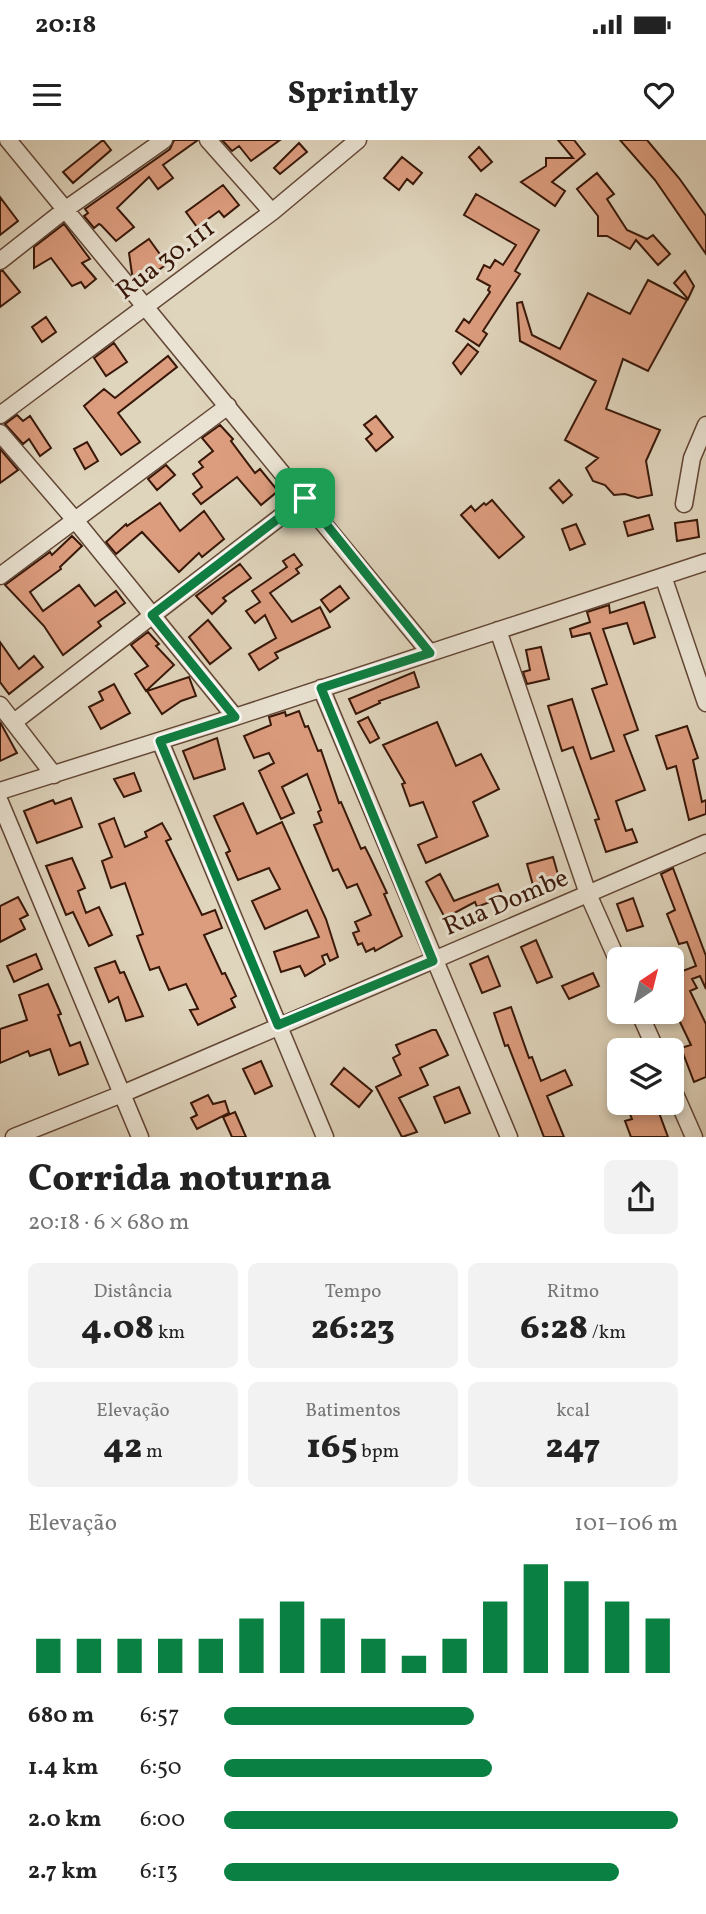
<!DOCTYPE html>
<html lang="pt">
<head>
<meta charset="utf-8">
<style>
  body { margin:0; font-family:Vollkorn,serif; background:#f2f2f2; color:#222; height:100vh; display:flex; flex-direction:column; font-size:26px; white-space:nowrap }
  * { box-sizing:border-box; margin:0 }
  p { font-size:23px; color:#767676 }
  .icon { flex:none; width:38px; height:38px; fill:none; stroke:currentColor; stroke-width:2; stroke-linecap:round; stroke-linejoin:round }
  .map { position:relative; height:997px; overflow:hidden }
  .drawer { display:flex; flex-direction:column; background:#fff; flex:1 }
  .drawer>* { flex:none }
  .needle { width:46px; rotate:35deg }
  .controls { position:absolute; left:607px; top:807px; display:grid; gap:14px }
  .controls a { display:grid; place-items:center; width:77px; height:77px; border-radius:10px; background:#fff; box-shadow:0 4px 10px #0003; font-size:35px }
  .pin { position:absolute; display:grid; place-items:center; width:60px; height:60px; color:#fff; margin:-30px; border-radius:14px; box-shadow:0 4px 10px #0006 }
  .round { display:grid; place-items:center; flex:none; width:74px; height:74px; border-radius:10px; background:#f2f2f2 }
  .summary { display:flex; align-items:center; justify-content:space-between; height:119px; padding:0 28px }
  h1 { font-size:38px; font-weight:800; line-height:52px }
  .stats { display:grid; grid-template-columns:repeat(3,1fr); gap:10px; height:119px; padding:7px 28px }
  .stats div { display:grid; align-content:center; border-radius:10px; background:#f2f2f2; text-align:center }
  .stats b { font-size:35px; font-weight:800 }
  .stats small { font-size:19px; font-weight:400 }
  .stats p { font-size:19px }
  .chart { height:196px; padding:14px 28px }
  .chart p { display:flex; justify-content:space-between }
  .chart svg { width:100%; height:126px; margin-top:7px; stroke:#0b8043; stroke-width:6 }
  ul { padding:0 28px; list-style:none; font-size:23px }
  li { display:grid; grid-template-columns:112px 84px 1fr; align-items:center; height:52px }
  li i { height:18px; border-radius:9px; background:#0b8043 }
  .status { display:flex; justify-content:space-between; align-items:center; height:49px; padding:0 35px; background:#fff; direction:ltr }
  .status svg { height:19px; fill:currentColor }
  header { display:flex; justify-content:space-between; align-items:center; height:91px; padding:0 28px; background:#fff; font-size:32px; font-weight:800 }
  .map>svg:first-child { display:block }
  .building { fill:#dc9c7e; stroke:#381708; stroke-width:2 }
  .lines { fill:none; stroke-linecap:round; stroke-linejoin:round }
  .minor-casing { stroke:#624635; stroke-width:19 }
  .minor { stroke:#eae3d3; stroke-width:16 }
  .route-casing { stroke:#fff; stroke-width:14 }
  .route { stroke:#0b8043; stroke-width:9 }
  .labels { text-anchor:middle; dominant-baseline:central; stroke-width:6; stroke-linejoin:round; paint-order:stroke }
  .street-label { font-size:26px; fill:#381708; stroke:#eae3d3 }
</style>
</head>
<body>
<div class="status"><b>20:18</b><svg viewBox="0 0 49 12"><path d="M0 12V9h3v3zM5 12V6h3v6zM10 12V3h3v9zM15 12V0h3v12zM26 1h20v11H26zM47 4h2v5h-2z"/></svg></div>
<header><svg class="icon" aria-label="menu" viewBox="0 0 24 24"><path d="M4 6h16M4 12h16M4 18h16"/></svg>Sprintly<svg class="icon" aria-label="heart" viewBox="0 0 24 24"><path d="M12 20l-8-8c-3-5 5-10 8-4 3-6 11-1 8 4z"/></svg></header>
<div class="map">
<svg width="706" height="997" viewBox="0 0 706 997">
  <rect width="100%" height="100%" fill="#dfd4bc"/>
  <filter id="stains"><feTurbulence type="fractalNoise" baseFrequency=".00286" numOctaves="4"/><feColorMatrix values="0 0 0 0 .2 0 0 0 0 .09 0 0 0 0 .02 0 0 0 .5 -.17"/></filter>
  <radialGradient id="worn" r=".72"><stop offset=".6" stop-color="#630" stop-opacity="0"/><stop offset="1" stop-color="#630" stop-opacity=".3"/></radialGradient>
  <!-- building -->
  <path class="building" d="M 103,0 L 111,10 L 73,43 L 63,32 Z
    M 174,0 L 198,0 L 163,25 L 173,38 L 158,49 L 149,37 L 117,68 L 134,87 L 116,101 L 101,85 L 99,84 L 94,88 L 84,76 L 88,73 L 85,69 L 170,9 Z
    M 222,0 L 280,0 L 251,21 L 239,6 L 232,11 Z
    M 558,0 L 574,0 L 585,14 L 552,42 L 565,51 L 555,66 L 521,42 L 546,26 L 546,18 L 573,18 Z
    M 620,0 L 647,0 L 679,38 L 706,76 L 706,114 L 655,40 Z
    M 299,3 L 307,12 L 280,34 L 274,28 Z
    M 479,7 L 492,22 L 481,31 L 469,17 Z
    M 402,17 L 422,33 L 413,44 L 407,39 L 399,50 L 384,38 Z
    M 597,33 L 614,54 L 607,59 L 627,90 L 647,99 L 653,95 L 670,114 L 658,125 L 636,100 L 630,109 L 607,96 L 598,96 L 598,76 L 577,49 Z
    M 223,45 L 239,65 L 224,77 L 219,71 L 197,87 L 186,72 Z
    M 476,54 L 539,90 L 515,131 L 520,134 L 483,191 L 487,194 L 479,206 L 456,191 L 464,179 L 469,183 L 490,152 L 488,150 L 490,146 L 477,139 L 484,125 L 490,128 L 495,120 L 503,125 L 516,105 L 464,75 Z
    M 0,57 L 18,81 L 0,95 Z
    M 64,84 L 90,119 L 82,123 L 96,139 L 85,148 L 81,142 L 72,146 L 51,118 L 34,128 L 34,107 Z
    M 149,99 L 167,124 L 146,139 L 137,140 L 132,134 L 129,113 Z
    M 0,131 L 3,131 L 20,152 L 0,167 Z
    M 685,131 L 694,146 L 688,159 L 674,143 Z
    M 648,140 L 687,160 L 648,231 L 623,219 L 606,269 L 660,290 L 646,321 L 652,355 L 638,358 L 625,354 L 614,355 L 605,345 L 593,341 L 586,328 L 598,318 L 565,300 L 596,241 L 520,201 L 517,163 L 522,162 L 532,195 L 560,209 L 588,153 L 630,174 Z
    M 46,177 L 56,192 L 42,202 L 32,187 Z
    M 114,203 L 127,222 L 106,236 L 94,218 Z
    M 468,204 L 478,212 L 461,234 L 453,223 Z
    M 168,216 L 177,227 L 118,273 L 140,302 L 121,315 L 84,266 L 104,249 L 115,258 Z
    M 17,275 L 23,281 L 30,276 L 51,308 L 40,316 L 29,299 L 23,304 L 5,284 Z
    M 376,276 L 393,297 L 376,311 L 366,299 L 372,294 L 364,285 Z
    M 220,285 L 233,299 L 231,301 L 255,333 L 260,329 L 278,351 L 261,365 L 237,337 L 201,364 L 193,354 L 202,347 L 193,334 L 203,327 L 199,322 L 213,311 L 202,298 Z
    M 87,302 L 98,321 L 85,329 L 74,309 Z
    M 0,309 L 18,330 L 0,343 Z
    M 166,325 L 175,335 L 157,350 L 148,339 Z
    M 559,340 L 572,355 L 563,363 L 550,348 Z
    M 492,360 L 524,397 L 499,418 L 461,375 L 471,366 L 475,371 L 484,363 L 486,365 Z
    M 160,363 L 180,391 L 204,371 L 224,399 L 202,417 L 199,413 L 179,432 L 142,392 L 116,414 L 106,402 L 126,384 L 127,386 Z
    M 649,375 L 653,389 L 628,396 L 624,382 Z
    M 697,380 L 699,397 L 677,401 L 675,383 Z
    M 576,384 L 585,404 L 570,410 L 562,389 Z
    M 72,396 L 82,406 L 60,427 L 61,429 L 30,452 L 43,471 L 79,445 L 95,466 L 116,451 L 125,463 L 98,482 L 101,486 L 63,515 L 44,486 L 5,445 L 50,412 L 52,415 Z
    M 294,414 L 302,425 L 296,429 L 299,433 L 270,453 L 292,482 L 320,467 L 330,487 L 275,513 L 278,518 L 259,530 L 249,514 L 276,498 L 265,475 L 255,483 L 246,471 L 260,462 L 252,451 L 287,427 L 283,421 Z
    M 240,424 L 251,438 L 223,458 L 226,461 L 212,474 L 196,456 Z
    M 340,446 L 349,458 L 330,472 L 321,460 Z
    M 644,462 L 655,497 L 634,504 L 627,483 L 603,489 L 638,590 L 624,595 L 645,650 L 616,661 L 626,691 L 632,689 L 637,702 L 606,712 L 595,680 L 599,679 L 573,607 L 562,611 L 548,566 L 572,559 L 591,619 L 614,611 L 592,549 L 607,544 L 590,493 L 572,497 L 570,489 L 590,482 L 587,472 L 609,465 L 610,473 Z
    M 208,480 L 231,508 L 210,524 L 189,497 Z
    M 148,492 L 159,504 L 156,506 L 174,525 L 146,551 L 135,534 L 148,526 L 131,505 Z
    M 0,502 L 19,529 L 34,516 L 43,527 L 9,554 L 0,542 Z
    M 541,507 L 549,539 L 527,544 L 523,532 L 530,530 L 526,510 Z
    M 414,532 L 419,547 L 379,561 L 380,563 L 356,574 L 349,559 Z
    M 189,537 L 196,556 L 181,561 L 162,574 L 147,551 Z
    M 114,544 L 130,573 L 101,589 L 89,567 L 103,560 L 99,552 Z
    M 299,571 L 305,587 L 308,586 L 318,611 L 321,610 L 339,663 L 341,662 L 361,709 L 365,707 L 370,717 L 387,753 L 384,754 L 402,796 L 375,811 L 374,808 L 366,812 L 362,803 L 358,805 L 353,793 L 359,791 L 355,782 L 371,775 L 357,744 L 347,748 L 338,729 L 333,731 L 314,685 L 322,682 L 318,672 L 321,670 L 307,634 L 282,647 L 294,673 L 281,679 L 259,631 L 274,623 L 269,613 L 254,618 L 244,596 L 271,585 L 269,577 L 285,572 L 286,576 Z
    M 368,577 L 379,598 L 370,603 L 358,582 Z
    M 0,582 L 17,613 L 0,621 Z
    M 437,582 L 456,626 L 481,614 L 499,649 L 473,662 L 488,696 L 426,723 L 418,705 L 437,697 L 423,662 L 410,666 L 402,644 L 405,643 L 383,605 Z
    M 687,586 L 698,618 L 693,620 L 702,662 L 706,660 L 706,674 L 689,680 L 676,626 L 667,629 L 656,596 Z
    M 217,598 L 225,629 L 194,639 L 183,611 Z
    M 134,633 L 141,651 L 124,657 L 114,639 Z
    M 71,658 L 82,687 L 37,703 L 24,671 L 53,660 L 55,664 Z
    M 243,663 L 257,694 L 282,682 L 326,779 L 338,817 L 330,821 L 327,814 L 322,816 L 325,824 L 305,836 L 300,826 L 281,832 L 274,812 L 319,797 L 307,770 L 265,789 L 252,761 L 280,749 L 269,728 L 238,740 L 226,713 L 230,711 L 214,676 Z
    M 114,678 L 125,707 L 147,697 L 145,692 L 162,683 L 171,699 L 166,701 L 202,775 L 215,770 L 222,788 L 204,795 L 222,834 L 225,833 L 236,856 L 231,859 L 235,867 L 198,885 L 190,870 L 198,869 L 186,844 L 169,850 L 159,827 L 150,830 L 137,796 L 143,794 L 125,743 L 111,748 L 102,721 L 112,717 L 99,684 Z
    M 553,717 L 559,738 L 533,745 L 527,724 Z
    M 72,718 L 85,748 L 78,751 L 86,773 L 99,767 L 112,795 L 89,806 L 73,772 L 66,775 L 46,726 Z
    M 673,728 L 706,816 L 706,849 L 700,836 L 692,839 L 697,848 L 690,851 L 706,884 L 706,937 L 694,942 L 681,908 L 691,905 L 678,878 L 682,876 L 672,856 L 672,835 L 696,826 L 687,802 L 679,804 L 667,774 L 675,770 L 661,734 Z
    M 440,734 L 454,761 L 498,744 L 503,757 L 477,767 L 475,762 L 445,778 L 426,742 Z
    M 18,757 L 28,775 L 20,779 L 25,789 L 0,802 L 0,766 Z
    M 633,758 L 643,786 L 627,791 L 617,764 Z
    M 536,800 L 552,837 L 537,843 L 521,807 Z
    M 36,814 L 42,829 L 14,842 L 7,826 Z
    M 488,816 L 500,846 L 482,853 L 470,824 Z
    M 115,821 L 120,833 L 124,832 L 143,876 L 126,881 L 118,857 L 109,862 L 95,828 Z
    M 593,833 L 599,846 L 569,859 L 562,846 Z
    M 48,844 L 61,874 L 58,875 L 70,906 L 80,902 L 88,924 L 59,935 L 50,909 L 30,916 L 28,911 L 0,923 L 0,889 L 27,880 L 19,855 Z
    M 511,867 L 529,918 L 532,917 L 541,941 L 565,930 L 572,945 L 547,956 L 564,997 L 544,997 L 508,905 L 505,906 L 494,873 Z
    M 432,890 L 436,890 L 448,915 L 420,928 L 428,945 L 399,958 L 417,992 L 402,997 L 376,947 L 401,935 L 393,918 L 400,914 L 396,905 Z
    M 261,921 L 272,946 L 255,954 L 243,929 Z
    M 344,928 L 372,951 L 359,967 L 331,944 Z
    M 459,947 L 470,973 L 445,983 L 434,957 Z
    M 208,955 L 213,964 L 225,961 L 229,973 L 197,989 L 191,978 L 197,975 L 191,963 Z
    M 625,962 L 655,962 L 668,997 L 631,997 L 625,981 L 632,979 Z
    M 235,972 L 246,997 L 232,997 L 223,977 Z"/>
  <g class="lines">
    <!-- minor casing -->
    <g class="minor-casing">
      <path id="minor" d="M 8,0 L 430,513
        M 208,0 L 272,72
        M 0,121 L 66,69 L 164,0
        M 0,275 L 272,72 L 358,0
        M 0,293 L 75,380 L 235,577
        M 684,364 L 692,318 L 706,285
        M 0,436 L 228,266
        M 663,436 L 706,563
        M 498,490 L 588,754 L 620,826
        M 321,548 L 509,997
        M 0,565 L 54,635
        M 14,582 L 305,358
        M 160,601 L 325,997
        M 0,651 L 235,577 L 706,422
        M 0,662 L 140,997
        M 639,872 L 656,910
        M 672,947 L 694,997
        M 14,997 L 122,954 L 706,703"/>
    </g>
    <!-- minor -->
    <use href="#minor" class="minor"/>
  </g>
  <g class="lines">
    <!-- route casing -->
    <g class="route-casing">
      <path id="route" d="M 305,358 L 430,513 L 321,548 L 433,821 L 278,885 L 160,601 L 235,577 L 152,475 Z"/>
    </g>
    <!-- route -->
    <use href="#route" class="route"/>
  </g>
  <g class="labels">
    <!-- street labels -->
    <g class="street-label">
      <text transform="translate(166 120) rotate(-37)">Rua 30.111</text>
      <text transform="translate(506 763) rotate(-23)">Rua Dombe</text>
    </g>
  </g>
  <rect width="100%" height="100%" filter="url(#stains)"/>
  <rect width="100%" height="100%" fill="url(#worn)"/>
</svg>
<div class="controls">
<a><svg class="needle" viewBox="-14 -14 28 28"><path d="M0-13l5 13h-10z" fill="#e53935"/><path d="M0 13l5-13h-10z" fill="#767676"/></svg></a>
<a><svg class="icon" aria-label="layers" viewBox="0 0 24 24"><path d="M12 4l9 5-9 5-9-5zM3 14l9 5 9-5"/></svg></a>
</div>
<div class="pin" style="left:305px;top:358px;background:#1e9e55"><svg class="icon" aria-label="arrive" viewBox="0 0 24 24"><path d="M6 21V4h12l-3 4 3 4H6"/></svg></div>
</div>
<section class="drawer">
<div class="summary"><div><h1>Corrida noturna</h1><p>20:18 · 6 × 680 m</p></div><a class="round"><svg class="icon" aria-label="share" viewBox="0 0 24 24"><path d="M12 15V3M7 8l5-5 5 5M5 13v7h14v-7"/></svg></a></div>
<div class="stats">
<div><p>Distância</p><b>4.08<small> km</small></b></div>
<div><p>Tempo</p><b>26:23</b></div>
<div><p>Ritmo</p><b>6:28<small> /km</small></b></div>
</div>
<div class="stats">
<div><p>Elevação</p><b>42<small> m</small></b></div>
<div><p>Batimentos</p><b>165<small> bpm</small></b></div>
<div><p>kcal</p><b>247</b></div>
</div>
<div class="chart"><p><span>Elevação</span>101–106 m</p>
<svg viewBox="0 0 160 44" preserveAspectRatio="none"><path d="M5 44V32M15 44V32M25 44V32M35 44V32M45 44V32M55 44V25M65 44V19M75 44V25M85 44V32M95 44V38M105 44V32M115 44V19M125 44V6M135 44V12M145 44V19M155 44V25"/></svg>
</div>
<ul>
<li><b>680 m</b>6:57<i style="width:55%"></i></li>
<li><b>1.4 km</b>6:50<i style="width:59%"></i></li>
<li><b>2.0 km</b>6:00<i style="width:100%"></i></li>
<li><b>2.7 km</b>6:13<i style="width:87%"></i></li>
</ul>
</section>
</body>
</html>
